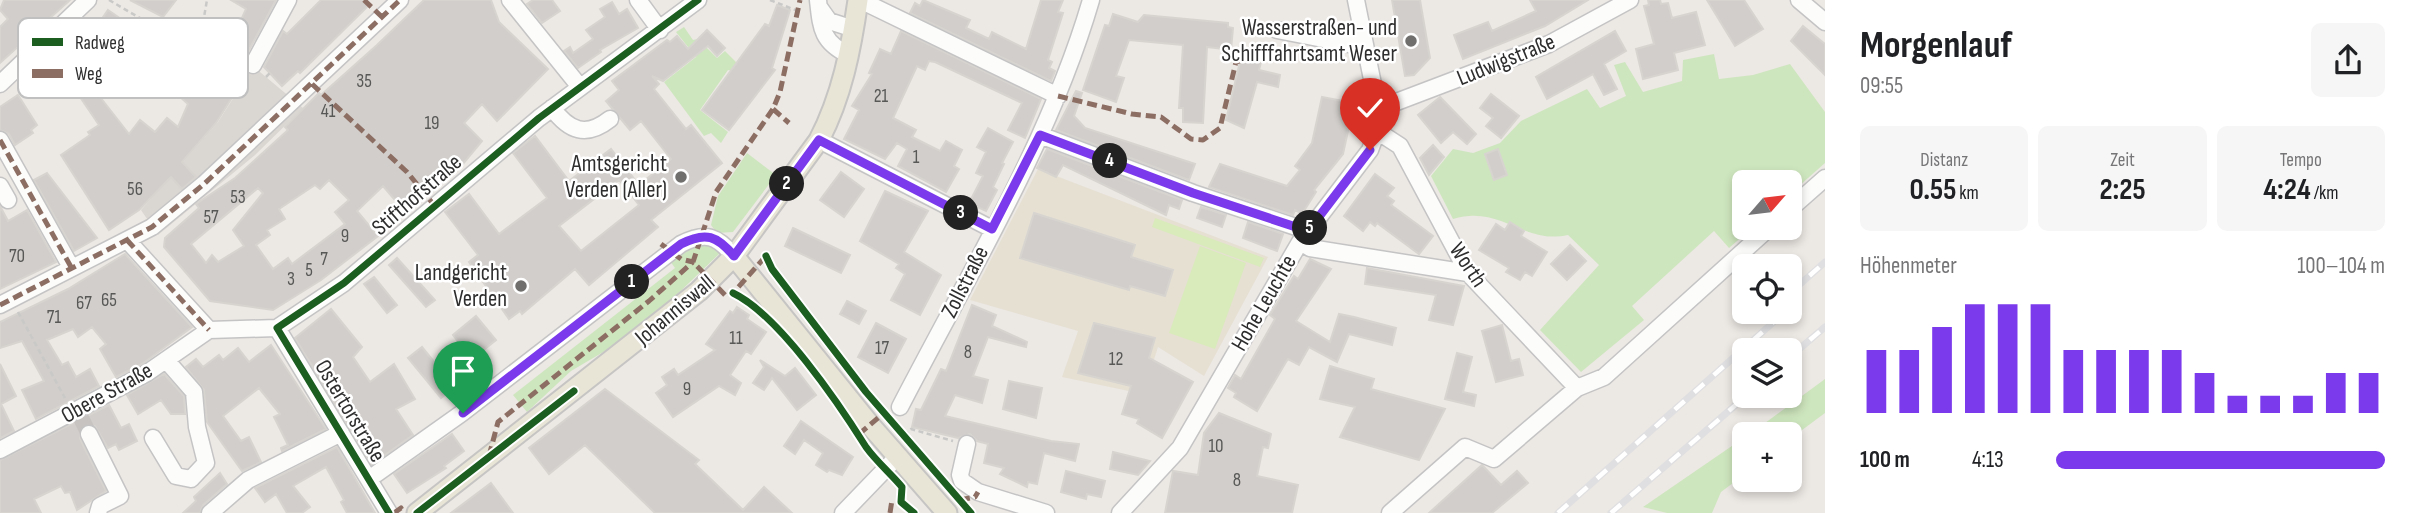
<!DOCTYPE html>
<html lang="de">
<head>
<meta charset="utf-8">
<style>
  body { margin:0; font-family:"Sofia Sans Condensed",sans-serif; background:#f6f6f6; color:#202124; height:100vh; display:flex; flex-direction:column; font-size:26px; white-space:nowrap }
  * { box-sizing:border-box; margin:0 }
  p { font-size:23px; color:#757577 }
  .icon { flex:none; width:38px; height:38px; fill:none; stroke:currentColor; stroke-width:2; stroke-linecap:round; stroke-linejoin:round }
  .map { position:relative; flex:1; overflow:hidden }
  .details { display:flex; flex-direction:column; background:#fff; width:595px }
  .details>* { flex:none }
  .needle { width:46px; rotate:62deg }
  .tools { position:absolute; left:1732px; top:170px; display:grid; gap:14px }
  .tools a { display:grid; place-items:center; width:70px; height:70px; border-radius:10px; background:#fff; box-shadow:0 4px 10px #0003; font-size:35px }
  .pin { position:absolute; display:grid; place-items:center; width:60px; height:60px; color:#fff; margin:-72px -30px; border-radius:50% 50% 50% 0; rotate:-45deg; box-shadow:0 0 7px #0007 }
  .pin .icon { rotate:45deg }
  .km { position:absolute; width:35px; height:35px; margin:-18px; border-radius:50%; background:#222; color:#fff; font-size:19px; line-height:35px; text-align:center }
  .round { display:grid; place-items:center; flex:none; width:74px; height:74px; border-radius:10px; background:#f6f6f6 }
  .overview { display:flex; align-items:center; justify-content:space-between; height:119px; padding:0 35px }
  h1 { font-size:38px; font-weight:700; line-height:52px }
  .figures { display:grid; grid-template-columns:repeat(3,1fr); gap:10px; height:119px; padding:7px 35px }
  .figures div { display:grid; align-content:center; border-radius:10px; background:#f6f6f6; text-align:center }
  .figures b { font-size:30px; font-weight:700 }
  .figures small { font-size:19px; font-weight:400 }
  .figures p { font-size:19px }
  .chart { height:196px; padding:14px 35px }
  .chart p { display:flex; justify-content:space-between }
  .chart svg { width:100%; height:126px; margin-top:7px; stroke:#7c3aed; stroke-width:6 }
  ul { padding:0 35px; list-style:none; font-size:23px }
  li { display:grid; grid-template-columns:112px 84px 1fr; align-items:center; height:52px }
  li i { height:18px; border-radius:9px; background:#7c3aed }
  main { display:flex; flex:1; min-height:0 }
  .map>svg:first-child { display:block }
  .education { fill:#e6e0d3 }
  .green { fill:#cee6be }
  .pitch { fill:#d9eabb }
  .plaza { fill:#dad6d2 }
  .building { fill:#d1cecb; stroke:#d7d4d0; stroke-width:2; fill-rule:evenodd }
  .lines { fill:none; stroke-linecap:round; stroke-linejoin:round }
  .minor-tunnel { stroke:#c6c3c0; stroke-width:16; stroke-dasharray:16 8; stroke-linecap:butt }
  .minor-casing { stroke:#c5c4c5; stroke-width:19 }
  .major-casing { stroke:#c6c5c4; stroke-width:23 }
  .path { stroke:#c9c9c8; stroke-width:2.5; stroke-dasharray:5 3.5; stroke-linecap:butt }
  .minor { stroke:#fcfcfb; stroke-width:16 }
  .major { stroke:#e8e4d6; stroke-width:19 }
  .rail-casing { stroke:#dfdfe1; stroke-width:7 }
  .rail { stroke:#fff; stroke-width:4.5; stroke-dasharray:13; stroke-linecap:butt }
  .quiet { stroke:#8d6e63; stroke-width:5; stroke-dasharray:10 5; stroke-linecap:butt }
  .cycleway-casing { stroke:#fff; stroke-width:11 }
  .cycleway { stroke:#1b5e20; stroke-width:7 }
  .route-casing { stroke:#fff; stroke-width:14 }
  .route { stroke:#7c3aed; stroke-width:9 }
  .poi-dot { fill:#706f6e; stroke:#fff; stroke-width:2.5 }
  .labels { text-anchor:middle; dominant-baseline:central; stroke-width:5; stroke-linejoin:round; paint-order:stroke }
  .number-label { font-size:19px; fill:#585857 }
  .poi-label { font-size:23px; fill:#2e2e2e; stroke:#fff; text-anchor:end }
  .street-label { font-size:23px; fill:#2e2e2e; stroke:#fff }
  .key { fill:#fff; stroke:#c0c0c0; stroke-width:2 }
  .key-label { font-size:19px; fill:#2e2e2e }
</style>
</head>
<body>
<main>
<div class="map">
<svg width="1825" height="513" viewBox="0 0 1825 513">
  <rect width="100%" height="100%" fill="#ece8e4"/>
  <!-- education -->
  <path class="education" d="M 1038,169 L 1268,257 L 1204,376 L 1158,347 L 1143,394 L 1062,377 L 1078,331 L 970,300 Z"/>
  <!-- green -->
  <path class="green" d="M 684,27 L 693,40 L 698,39 L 717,58 L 725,51 L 737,63 L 733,71 L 728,70 L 700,110 L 728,132 L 721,143 L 711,133 L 704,136 L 664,82 L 696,57 L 676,32 Z
    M 1714,54 L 1719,79 L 1753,75 L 1790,64 L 1825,112 L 1825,163 L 1790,194 L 1790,182 L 1745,182 L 1745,228 L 1752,228 L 1729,248 L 1714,231 L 1632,306 L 1644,320 L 1581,372 L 1540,330 L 1599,265 L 1568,235 C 1523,245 1501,204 1453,219 L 1431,176 L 1453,149 L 1473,153 L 1500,143 L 1521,121 L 1587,89 L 1600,108 L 1626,96 L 1614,65 L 1625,62 L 1643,92 L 1682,81 L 1683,60 Z
    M 747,153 L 776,175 L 733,232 L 717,233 L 711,225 L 718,196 Z
    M 706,240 L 720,250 L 719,254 L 662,309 L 617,344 L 571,371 L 527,412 L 513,395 L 675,268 L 667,257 Z
    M 1825,379 L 1825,413 L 1790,439 L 1790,434 L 1750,434 Z
    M 1745,437 L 1745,474 L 1721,492 L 1712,513 L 1667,513 L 1643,507 Z"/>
  <!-- pitch -->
  <path class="pitch" d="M 1155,218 L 1264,258 L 1260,267 L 1152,227 Z
    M 1200,246 L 1246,263 L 1215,349 L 1169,333 Z"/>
  <!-- plaza -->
  <path class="plaza" d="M 248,62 L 303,108 L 255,155 L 158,235 L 141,210 L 218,122 L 241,86 Z"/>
  <!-- building -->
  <path class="building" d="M 4,0 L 70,0 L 0,63 L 0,27 L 8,19 L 0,10 Z
    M 130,0 L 176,0 L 163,17 Z
    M 231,0 L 276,0 L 244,59 L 209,38 L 220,19 L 237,29 L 246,9 Z
    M 321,0 L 362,0 L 368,6 L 300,73 L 298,71 L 282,86 L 264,67 L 283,31 L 287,34 Z
    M 424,0 L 491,0 L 499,22 L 548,69 L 497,121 L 482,104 L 464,123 L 482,141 L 462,165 L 406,213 L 383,186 L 357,211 L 378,236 L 321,280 L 273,310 L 210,301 L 164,247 L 165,238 L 199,208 L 196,204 L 235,178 L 288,130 L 285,127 L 319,93 L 321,95 L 377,45 ZM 329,180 L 349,200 L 335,212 L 345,224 L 292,264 L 288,258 L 273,269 L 256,245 L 270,235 L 267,230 L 285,219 L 279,209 L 315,185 L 320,189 ZM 258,188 L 263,193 L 233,230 L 244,246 L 218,262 L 212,255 L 206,263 L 191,244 Z
    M 533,0 L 552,0 L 560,11 L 542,23 L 527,4 Z
    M 923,0 L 970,20 L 966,28 L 989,39 L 992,32 L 1026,49 L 1041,0 L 1063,0 L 1058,12 L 1063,13 L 1048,60 L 1052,62 L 1049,68 L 1055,71 L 1051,81 L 910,13 L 915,3 L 920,6 Z
    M 1392,0 L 1420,0 L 1430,58 L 1414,75 L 1405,76 Z
    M 1530,0 L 1588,0 L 1545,26 L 1463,59 L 1454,35 L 1488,22 L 1492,31 L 1536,11 Z
    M 1648,0 L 1660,0 L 1661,4 L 1668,3 L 1672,18 L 1696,12 L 1705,45 L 1674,53 L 1678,70 L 1643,79 L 1636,49 L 1654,44 L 1644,6 L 1649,5 Z
    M 1707,0 L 1744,0 L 1763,29 L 1735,46 Z
    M 612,2 L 619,14 L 627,9 L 638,28 L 600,50 L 601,52 L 578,68 L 564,51 L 570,47 L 573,53 L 593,39 L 586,30 L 605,17 L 600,9 Z
    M 777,5 L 790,10 L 772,68 L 775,70 L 729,130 L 702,110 L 765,24 L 769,26 Z
    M 108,10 L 124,21 L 117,32 L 101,20 Z
    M 1113,14 L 1138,22 L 1144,15 L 1228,23 L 1228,27 L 1233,28 L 1231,50 L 1207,47 L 1203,123 L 1183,122 L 1183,108 L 1179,108 L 1183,45 L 1129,40 L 1116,76 L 1124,78 L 1116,102 L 1083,90 L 1105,25 L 1109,26 Z
    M 1803,26 L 1825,44 L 1825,75 L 1791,41 Z
    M 707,30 L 725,48 L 717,56 L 708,46 L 663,81 L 652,76 L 659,84 L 654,89 L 686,129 L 691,125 L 722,163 L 651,220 L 658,227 L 589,285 L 575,269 L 522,314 L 520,311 L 509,319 L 469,262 L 478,255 L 445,212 L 469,194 L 499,234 L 547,198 L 513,153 L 535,136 L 569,181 L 611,149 L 639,185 L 671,159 L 641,121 L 630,130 L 606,101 L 619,90 L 612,81 L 667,40 L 670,42 L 677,36 L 688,49 ZM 619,180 L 639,205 L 581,251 L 559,226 Z
    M 901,31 L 1041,99 L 1025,138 L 1008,130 L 1022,103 L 935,62 L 929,61 L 925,70 L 917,66 L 893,118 L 916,130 L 912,137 L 940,151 L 946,141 L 962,150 L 954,166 L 959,169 L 946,192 L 898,166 L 907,149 L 897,143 L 885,159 L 844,139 L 859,110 L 852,106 L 872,74 L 869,73 L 880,49 L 891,54 Z
    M 1615,31 L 1626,51 L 1604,64 L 1617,89 L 1604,95 L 1593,74 L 1547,99 L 1536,77 Z
    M 172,41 L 240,85 L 216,123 L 182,162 L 196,177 L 182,189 L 171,177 L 139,210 L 109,230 L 61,155 L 90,135 L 88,132 L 99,125 L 80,97 L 93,88 L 129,134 L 140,120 L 155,132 L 167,118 L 178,127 L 188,104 L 178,95 L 184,87 L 134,54 L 142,42 L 162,56 Z
    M 1241,58 L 1261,62 L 1259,70 L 1280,75 L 1278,87 L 1257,82 L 1244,128 L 1226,120 Z
    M 1076,91 L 1082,93 L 1074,116 L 1085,128 L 1195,164 L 1189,180 L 1056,130 Z
    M 1491,94 L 1519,116 L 1501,138 L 1486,126 L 1493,118 L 1480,108 Z
    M 18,95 L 37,125 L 31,130 L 33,133 L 15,145 L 9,134 L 0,130 L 0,107 Z
    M 1322,97 L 1354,103 L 1343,154 L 1314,190 L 1316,192 L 1302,214 L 1295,210 L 1293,215 L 1209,187 L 1220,164 L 1287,186 L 1300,170 L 1295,166 L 1312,143 Z
    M 1440,97 L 1476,134 L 1467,144 L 1453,132 L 1441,143 L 1418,115 Z
    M 988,128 L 1013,142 L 1002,163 L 1004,164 L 993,187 L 997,190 L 986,211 L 969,203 L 983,176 L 976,173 L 986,152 L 977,147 Z
    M 1433,145 L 1444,157 L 1429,175 L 1420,158 Z
    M 1047,149 L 1182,200 L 1179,209 L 1169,205 L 1166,215 L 1063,165 L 1056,177 L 1037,168 Z
    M 1498,149 L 1507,175 L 1494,180 L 1485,154 Z
    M 841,172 L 864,189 L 844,217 L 820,200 Z
    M 47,173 L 97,238 L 74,251 L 34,180 Z
    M 1375,174 L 1394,188 L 1387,196 L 1394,201 L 1391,205 L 1433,236 L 1419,254 L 1377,223 L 1375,226 L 1370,222 L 1363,231 L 1344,216 Z
    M 885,191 L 928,211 L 904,252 L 941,275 L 920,315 L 891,300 L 905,274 L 896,268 L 899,264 L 860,241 Z
    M 0,206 L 8,221 L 27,210 L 56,262 L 0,289 Z
    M 1201,207 L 1226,215 L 1222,227 L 1197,218 Z
    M 1034,213 L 1135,245 L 1131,257 L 1173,270 L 1165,296 L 1130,286 L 1129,290 L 1020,258 Z
    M 1248,222 L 1283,234 L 1277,251 L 1243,238 Z
    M 1510,222 L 1524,231 L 1521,236 L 1547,252 L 1532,276 L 1525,272 L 1520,280 L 1506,272 L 1509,268 L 1479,250 L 1496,224 L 1505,230 Z
    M 793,228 L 850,255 L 841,273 L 785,246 Z
    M 1570,245 L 1586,261 L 1567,280 L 1551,264 Z
    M 125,254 L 192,327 L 142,364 L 116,377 L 100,349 L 106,344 L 92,327 L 78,337 L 73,329 L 47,340 L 62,365 L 68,362 L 76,377 L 90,369 L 99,386 L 36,419 L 22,390 L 44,381 L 22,341 L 0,348 L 0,322 L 68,289 Z
    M 397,258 L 435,300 L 426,307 L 389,265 Z
    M 1310,259 L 1331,269 L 1296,321 L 1330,342 L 1339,314 L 1354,317 L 1396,328 L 1392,345 L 1349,334 L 1337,362 L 1309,347 L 1299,365 L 1288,359 L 1286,362 L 1257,411 L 1234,397 L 1236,393 L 1228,388 L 1235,375 L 1241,379 L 1275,319 L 1270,315 L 1294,276 L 1298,279 Z
    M 1367,268 L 1464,286 L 1453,325 L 1429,320 L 1436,295 L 1365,284 Z
    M 374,277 L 397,305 L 387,313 L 364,284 Z
    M 847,301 L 866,311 L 859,324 L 840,314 Z
    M 972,305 L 996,315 L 992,326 L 1027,342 L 1026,347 L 988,337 L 973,376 L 988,380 L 982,403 L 955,395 L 945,416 L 1051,441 L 1079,444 L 1075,461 L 1044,453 L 1037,484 L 1028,482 L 1027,487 L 1000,474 L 1004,468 L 984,463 L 988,444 L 977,441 L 970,434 L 958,438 L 912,427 L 916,409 L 921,410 L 941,369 L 946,371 Z
    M 737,307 L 749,315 L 747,319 L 766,332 L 751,354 L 746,351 L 730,375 L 741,383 L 735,395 L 719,386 L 673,417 L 656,393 L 667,385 L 662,377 L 674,369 L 678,375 L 715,350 L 706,344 L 730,311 L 733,313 Z
    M 331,309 L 362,347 L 353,357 L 370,382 L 394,364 L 415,399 L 396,409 L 413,435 L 372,464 L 295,338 Z
    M 476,316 L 496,340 L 456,372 L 463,380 L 441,398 L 408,358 L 422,347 L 439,368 L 463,348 L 453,335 Z
    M 876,323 L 906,339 L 888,373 L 858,357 Z
    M 1094,323 L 1155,338 L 1149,358 L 1193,382 L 1162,438 L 1137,423 L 1139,419 L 1122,414 L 1131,386 L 1078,373 Z
    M 1502,325 L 1511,361 L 1519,359 L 1523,375 L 1496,382 L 1482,331 Z
    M 271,345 L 326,429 L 282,451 L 281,448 L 288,445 L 274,417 L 280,414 L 259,388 L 223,416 L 241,441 L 249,437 L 261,462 L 242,471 L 207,422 L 204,390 L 186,367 L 196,359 L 203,367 L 219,355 L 223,360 L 238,348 L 249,362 Z
    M 1457,353 L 1472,357 L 1463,392 L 1476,395 L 1474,406 L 1445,399 Z
    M 760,360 L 785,376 L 795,368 L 816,395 L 797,410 L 772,378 L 764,390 L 753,383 L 764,367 Z
    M 0,364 L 16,396 L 1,404 L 14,431 L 0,438 Z
    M 1330,366 L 1374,379 L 1371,389 L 1445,409 L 1419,460 L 1340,437 L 1355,407 L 1320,399 Z
    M 164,374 L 184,396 L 185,414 L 171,414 L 161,400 L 138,414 L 127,395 Z
    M 1009,381 L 1042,388 L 1036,418 L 1003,409 Z
    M 605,389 L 699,460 L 695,464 L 743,510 L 764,487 L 792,513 L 655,513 L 585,445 L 549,474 L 529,448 Z
    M 109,405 L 121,428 L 129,424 L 137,441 L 119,450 L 116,444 L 108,448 L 95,426 L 89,424 L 80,429 L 80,439 L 106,491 L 77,510 L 70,492 L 65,493 L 61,486 L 34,499 L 41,513 L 0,513 L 0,460 Z
    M 1219,413 L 1271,434 L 1268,448 L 1263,447 L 1257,476 L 1298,485 L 1292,513 L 1165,513 L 1173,471 L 1198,475 L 1204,433 Z
    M 801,421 L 853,457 L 842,475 L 829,470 L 827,472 L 816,465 L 823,453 L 804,440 L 795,454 L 784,446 Z
    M 452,434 L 464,451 L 444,466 L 446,468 L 407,493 L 394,474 Z
    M 337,447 L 375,513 L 347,513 L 341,502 L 344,500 L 326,467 L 293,486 L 310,507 L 302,513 L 287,513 L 276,494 L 265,502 L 255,488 Z
    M 1113,452 L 1150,461 L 1138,475 L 1110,469 Z
    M 1482,465 L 1501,485 L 1517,471 L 1528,483 L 1492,513 L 1429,513 Z
    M 1066,471 L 1105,481 L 1101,497 L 1087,494 L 1086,499 L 1061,492 Z
    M 220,473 L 227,484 L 203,505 L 200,513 L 183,513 L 196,501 L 194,497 Z
    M 491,483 L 513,513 L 451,513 Z"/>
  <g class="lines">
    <!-- minor-tunnel -->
    <path class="minor-tunnel" d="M 81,418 L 89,434"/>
    <!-- minor casing -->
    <g class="minor-casing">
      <path id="minor" d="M 510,0 L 580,87
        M 638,0 L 660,30
        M 818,0 C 821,27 821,42 849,55
        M 860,0 L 1058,96
        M 1799,0 L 1825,22
        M 819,7 L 829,21 L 854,29
        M 1277,30 L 1364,47
        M 253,65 L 288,0
        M 0,84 L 88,0
        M 552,108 C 569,131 586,138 610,119
        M 1378,109 L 1549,44 L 1630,0
        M 1377,131 L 1400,146 L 1468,273 L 1577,388
        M 1040,135 L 1193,193 L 1308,231
        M 0,140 L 71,267
        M 819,140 L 992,229
        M 0,186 L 8,200
        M 1790,209 L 1825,178
        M 127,240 L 209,330 L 277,328
        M 1300,242 L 1310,248 L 1468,273
        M 0,305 L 152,227 L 204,184 L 400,0
        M 277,328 L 344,283 L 539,118 L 698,0
        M 277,328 L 389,513
        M 900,407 C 967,277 1050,141 1091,0
        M 89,434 L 120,496 L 100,506 L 98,513
        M 153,438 L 176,476 L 191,479 L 206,463 L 197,427 L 194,392 L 166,360
        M 967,444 L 960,475 L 962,481 L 978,492 L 1046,513
        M 0,450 L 147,373 L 209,330
        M 369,479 L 462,413 L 681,244 C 706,231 717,236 734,256
        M 210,513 L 248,480 L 341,433
        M 843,513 L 897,457
        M 1120,513 L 1180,448 L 1300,242 L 1370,150 L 1377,131 L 1378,109 L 1356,0
        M 1390,513 L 1465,447 L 1494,459 L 1577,388 L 1604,377 L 1769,228"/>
    </g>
    <!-- major casing -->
    <g class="major-casing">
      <path id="major" d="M 734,256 L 870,425 L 947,513
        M 417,513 L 699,291 L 734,256 L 819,140 C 842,96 851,49 858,0"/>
    </g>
    <!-- path -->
    <path class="path" d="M 109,0 L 174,38 L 200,40 L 237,63
      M 770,0 L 798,11
      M 200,40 L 207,0
      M 266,77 L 270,73
      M 18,312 L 65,398
      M 904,435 L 911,429 L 953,441"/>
    <!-- minor -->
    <use href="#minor" class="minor"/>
    <!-- major -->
    <use href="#major" class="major"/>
    <!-- rail casing -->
    <g class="rail-casing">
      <path id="rail" d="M 1790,293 L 1825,262
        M 1790,357 L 1825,327
        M 1558,513 L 1785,312
        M 1611,513 L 1746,396"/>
    </g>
    <!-- rail -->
    <use href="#rail" class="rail"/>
    <!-- quiet -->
    <path class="quiet" d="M 364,0 L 382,17
      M 312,84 L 407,172 L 434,205
      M 1058,96 L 1132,114 L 1161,117 L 1191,139 L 1203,140 L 1220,128 L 1236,62 L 1274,50
      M 773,109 L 789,123
      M 0,140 L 71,267
      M 127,240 L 209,330
      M 661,244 L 681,259 L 693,262
      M 725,295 L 693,262 L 716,192 L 773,109 L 780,92 L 800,0
      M 739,296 L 733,293 L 766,256 L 768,260
      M 0,305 L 152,227 L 204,184 L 400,0
      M 859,434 L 885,412
      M 489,456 L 498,422 L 649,301 L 693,262
      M 960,500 L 975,497 L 978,492
      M 394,513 L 401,508 L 404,513
      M 890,513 L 892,500"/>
    <!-- cycleway casing -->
    <g class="cycleway-casing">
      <path id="cycleway" d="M 766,256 L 772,269 L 866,392 L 971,513
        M 733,293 C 779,315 839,404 866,447 C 876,461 891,474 902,487 L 901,502 L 914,513
        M 389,513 L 277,328 L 344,283 L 539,118 L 698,0
        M 417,513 L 574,391"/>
    </g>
    <!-- cycleway -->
    <use href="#cycleway" class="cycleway"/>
  </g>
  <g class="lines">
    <!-- route casing -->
    <g class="route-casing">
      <path id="route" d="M 463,413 L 681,244 C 706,231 717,236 734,256 L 819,140 L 992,229 L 1040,135 L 1193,193 L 1308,231 L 1370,150"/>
    </g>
    <!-- route -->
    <use href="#route" class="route"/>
  </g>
  <!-- markers -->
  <g class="poi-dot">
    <circle cx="1411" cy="41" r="7"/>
    <circle cx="681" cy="177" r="7"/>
    <circle cx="521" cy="286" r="7"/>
  </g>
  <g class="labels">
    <!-- number labels -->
    <g class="number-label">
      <text x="364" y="81">35</text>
      <text x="881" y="96">21</text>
      <text x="328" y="111">41</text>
      <text x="432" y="123">19</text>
      <text x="916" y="157">1</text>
      <text x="135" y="189">56</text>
      <text x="238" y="197">53</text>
      <text x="211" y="217">57</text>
      <text x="345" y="236">9</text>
      <text x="17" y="256">70</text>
      <text x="324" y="259">7</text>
      <text x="309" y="270">5</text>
      <text x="291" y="279">3</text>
      <text x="109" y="300">65</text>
      <text x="84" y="303">67</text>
      <text x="54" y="317">71</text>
      <text x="736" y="338">11</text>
      <text x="882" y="348">17</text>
      <text x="968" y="352">8</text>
      <text x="1116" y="359">12</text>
      <text x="687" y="389">9</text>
      <text x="1216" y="446">10</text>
      <text x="1237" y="480">8</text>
    </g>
    <!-- poi labels -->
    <g class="poi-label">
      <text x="1397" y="28">Wasserstraßen- und<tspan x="1397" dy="26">Schifffahrtsamt Weser</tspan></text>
      <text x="667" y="164">Amtsgericht<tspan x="667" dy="26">Verden (Aller)</tspan></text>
      <text x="507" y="273">Landgericht<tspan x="507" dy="26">Verden</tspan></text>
    </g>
    <!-- street labels -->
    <g class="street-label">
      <text transform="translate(1506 60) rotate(-22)">Ludwigstraße</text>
      <text transform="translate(417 195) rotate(-41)">Stifthofstraße</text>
      <text transform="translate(1468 265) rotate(56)">Worth</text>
      <text transform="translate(965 282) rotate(-63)">Zollstraße</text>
      <text transform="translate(1264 303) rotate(-60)">Hohe Leuchte</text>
      <text transform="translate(675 310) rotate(-40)">Johanniswall</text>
      <text transform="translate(107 393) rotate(-29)">Obere Straße</text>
      <text transform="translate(350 411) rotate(59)">Ostertorstraße</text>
    </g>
  </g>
  <!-- legend -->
  <rect x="18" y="18" width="230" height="80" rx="10" class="key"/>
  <rect x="32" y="38" width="31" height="8" fill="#1b5e20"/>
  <rect x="32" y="69" width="31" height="9" fill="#8d6e63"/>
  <g class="key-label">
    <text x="75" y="49">Radweg</text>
    <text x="75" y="80">Weg</text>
  </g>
</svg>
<div class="tools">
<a><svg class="needle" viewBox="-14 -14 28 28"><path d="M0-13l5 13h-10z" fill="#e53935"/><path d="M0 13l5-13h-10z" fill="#757577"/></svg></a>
<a><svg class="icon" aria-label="locate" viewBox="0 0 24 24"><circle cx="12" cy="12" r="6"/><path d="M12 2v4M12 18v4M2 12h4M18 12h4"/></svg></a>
<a><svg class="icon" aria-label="layers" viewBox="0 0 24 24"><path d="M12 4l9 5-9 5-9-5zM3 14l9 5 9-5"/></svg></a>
<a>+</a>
</div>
<div class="pin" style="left:463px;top:413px;background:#1e9e55"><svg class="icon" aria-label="arrive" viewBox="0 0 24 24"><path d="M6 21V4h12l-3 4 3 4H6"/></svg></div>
<div class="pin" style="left:1370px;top:150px;background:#d93025"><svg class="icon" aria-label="check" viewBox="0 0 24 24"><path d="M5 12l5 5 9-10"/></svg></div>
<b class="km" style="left:632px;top:282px">1</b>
<b class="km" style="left:787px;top:184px">2</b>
<b class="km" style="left:961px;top:213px">3</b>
<b class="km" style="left:1110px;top:161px">4</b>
<b class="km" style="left:1310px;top:228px">5</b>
</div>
<section class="details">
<div class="overview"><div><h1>Morgenlauf</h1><p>09:55</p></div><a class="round"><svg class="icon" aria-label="share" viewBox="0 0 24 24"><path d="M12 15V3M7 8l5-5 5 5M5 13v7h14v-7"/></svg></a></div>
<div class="figures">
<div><p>Distanz</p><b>0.55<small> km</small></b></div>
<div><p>Zeit</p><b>2:25</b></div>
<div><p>Tempo</p><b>4:24<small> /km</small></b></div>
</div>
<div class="chart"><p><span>Höhenmeter</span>100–104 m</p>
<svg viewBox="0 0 160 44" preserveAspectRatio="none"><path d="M5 44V22M15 44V22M25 44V14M35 44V6M45 44V6M55 44V6M65 44V22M75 44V22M85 44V22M95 44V22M105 44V30M115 44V38M125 44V38M135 44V38M145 44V30M155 44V30"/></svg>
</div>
<ul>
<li><b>100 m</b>4:13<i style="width:100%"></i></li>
</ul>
</section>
</main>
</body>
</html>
